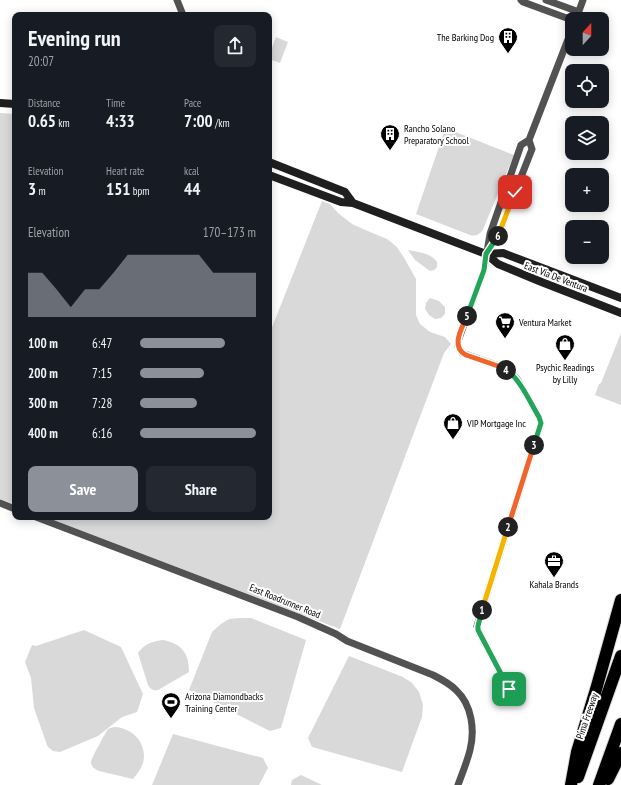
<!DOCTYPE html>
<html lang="en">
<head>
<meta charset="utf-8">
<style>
  body { margin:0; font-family:"PT Sans Narrow",sans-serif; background:#242831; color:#f1f3f6; height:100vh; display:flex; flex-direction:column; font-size:15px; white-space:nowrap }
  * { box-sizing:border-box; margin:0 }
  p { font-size:13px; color:#9ea1a6 }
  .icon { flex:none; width:22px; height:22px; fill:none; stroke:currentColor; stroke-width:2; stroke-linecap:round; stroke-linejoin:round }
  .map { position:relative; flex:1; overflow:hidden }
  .panel { position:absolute; left:12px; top:12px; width:260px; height:508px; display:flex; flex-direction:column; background:#171b24; border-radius:8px; box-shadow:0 2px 10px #0003 }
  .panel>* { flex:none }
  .needle { width:26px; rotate:21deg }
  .buttons { position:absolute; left:565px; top:12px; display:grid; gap:8px }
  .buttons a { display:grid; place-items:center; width:44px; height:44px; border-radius:8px; background:#171b24; box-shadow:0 2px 10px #0003; font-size:20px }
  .pin { position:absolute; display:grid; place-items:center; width:34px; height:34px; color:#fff; margin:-17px; border-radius:8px; box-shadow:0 2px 6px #0006 }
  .km { position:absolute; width:20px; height:20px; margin:-10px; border-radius:50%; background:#222; color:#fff; font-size:11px; line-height:20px; text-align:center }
  .round { display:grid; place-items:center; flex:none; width:42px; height:42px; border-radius:8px; background:#242831 }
  .headline { display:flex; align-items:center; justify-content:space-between; height:68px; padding:0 16px }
  h1 { font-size:22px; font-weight:800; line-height:30px }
  .stats { display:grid; grid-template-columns:repeat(3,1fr); gap:6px; height:68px; padding:4px 16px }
  .stats div { display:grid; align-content:center }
  .stats b { font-size:17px; font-weight:800 }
  .stats small { font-size:11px; font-weight:400 }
  .stats p { font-size:11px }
  .chart { height:112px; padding:8px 16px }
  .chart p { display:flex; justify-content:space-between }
  .chart svg { width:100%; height:72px; margin-top:4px; fill:#8c9099; opacity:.7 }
  .button { display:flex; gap:8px; margin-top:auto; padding:8px 16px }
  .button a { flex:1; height:46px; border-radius:8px; background:#8c9099; color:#fff; font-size:16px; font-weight:800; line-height:46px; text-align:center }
  .button a+a { background:#242831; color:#f1f3f6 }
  ul { padding:0 16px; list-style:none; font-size:13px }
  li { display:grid; grid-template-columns:64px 48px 1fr; align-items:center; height:30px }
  li i { height:10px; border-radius:5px; background:#8c9099 }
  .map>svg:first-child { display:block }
  .green { fill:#d9d9d9 }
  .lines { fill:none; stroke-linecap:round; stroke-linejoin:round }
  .highway-casing { stroke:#dbdbdb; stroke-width:14 }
  .street { stroke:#525252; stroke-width:7 }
  .secondary { stroke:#1f1f1f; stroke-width:8 }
  .highway { stroke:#000; stroke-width:12 }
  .split-1-casing { stroke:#fff; stroke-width:8 }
  .split-2-casing { stroke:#fff; stroke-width:8 }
  .split-3-casing { stroke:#fff; stroke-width:8 }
  .split-4-casing { stroke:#fff; stroke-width:8 }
  .split-5-casing { stroke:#fff; stroke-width:8 }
  .split-6-casing { stroke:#fff; stroke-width:8 }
  .split-7-casing { stroke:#fff; stroke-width:8 }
  .split-1 { stroke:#22a559; stroke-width:5 }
  .split-2 { stroke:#f5b400; stroke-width:5 }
  .split-3 { stroke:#f0652b; stroke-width:5 }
  .split-4 { stroke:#22a559; stroke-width:5 }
  .split-5 { stroke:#f0652b; stroke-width:5 }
  .split-6 { stroke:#22a559; stroke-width:5 }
  .split-7 { stroke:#f5b400; stroke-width:5 }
  .labels { text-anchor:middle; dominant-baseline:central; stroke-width:4; stroke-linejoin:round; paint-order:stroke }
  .poi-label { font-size:10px; fill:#000; stroke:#fff; text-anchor:start }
  .street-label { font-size:10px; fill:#000; stroke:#fff }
</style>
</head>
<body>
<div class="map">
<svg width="621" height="785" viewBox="0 0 621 785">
  <rect width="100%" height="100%" fill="#fff"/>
  <!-- green -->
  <path class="green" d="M 276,37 L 288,42 L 280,63 L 269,59 L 269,56 Z
    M 0,113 L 15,114 L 15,504 L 14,504 L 0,499 Z
    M 445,129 L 453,131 L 514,155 L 484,227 C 482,233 477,237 470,235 L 416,214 Z
    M 322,201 L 330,204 L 338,213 L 352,224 L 363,229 L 387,239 L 396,246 L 403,256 L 416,279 L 416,315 L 420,324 L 430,332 L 445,337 L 451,344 L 444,353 L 340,629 L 46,517 L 269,517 L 269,335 Z
    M 408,250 C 417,252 432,253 437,262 L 437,267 L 434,270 L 430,271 L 415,260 Z
    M 430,298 L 439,301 L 445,307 L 445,314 L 441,318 L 435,319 L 429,315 L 425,309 L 426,303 Z
    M 621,333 L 621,405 L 595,395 L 599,384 L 601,383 Z
    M 240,618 L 251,618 L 306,640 L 281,728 L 270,731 L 189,690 L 212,632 L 221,624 L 229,619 Z
    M 84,630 L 121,647 L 143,694 L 137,712 L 122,717 L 98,736 L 60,752 L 53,751 L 48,747 L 47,745 L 34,708 L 31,678 L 25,662 L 32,645 L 36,646 Z
    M 163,640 C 182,644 189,653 189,672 L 158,690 C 153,691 150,689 148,685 L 138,653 C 144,644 153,641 163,640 Z
    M 349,656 L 403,677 L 412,683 L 419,692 L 423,705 L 422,717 L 402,772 L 312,747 L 308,738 Z
    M 115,727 C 133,728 148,744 143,763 C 141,769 137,774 133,779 L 99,771 C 95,769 91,767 91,762 C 92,756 104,737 107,730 L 110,728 Z
    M 173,734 L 263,758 L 268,768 L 259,785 L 152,785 Z
    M 301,775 L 322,785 L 291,785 L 292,780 Z"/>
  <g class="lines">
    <!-- highway casing -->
    <g class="highway-casing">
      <path id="highway" d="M 578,777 L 621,656
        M 608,779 L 621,753
        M 571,785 L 577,752 L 597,686 L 621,600
        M 599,785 L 621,724"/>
    </g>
    <!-- street -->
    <path class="street" d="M 177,0 L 183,15
      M 521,0 L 523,2 L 572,20
      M 546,0 L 579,12
      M 576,19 L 583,0
      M 488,251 L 498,236 L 532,149 L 529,140
      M 0,503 L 15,509
      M 36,517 L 298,617 L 336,634 L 347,641 L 433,675 C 441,679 449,683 456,690 C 472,705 475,730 470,750 C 467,762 462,774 458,785
      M 509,692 L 508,687 L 478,630 L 477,626 L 541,423 L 539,417 L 517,379 L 509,371 L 499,366 L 462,353 L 458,346 L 458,341 L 484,270 L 490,234 L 521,145 L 529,140 L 572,29"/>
    <!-- secondary -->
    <path class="secondary" d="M 0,103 L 15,104
      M 269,162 L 345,192 L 353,203
      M 269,175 L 341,202 L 353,203 L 486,254 L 498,264 L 539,281 L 621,313
      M 486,254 L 503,253 L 621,298"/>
    <!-- highway -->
    <use href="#highway" class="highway"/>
  </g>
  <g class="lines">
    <!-- split-1 casing -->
    <g class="split-1-casing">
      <path id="split-1" d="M 482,610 L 478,626 L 478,630 L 509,689"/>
    </g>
    <!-- split-2 casing -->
    <g class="split-2-casing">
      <path id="split-2" d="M 482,610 L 508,527"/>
    </g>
    <!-- split-3 casing -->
    <g class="split-3-casing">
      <path id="split-3" d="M 508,527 L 534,445"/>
    </g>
    <!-- split-4 casing -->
    <g class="split-4-casing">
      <path id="split-4" d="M 506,370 C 519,377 531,404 539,417 L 541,423 L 534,445"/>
    </g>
    <!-- split-5 casing -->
    <g class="split-5-casing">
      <path id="split-5" d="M 467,316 C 462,328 450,347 466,355 L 498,366 L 506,370"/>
    </g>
    <!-- split-6 casing -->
    <g class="split-6-casing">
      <path id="split-6" d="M 467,316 L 484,270 L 486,254 L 498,236"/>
    </g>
    <!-- split-7 casing -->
    <g class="split-7-casing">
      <path id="split-7" d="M 498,236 L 515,192"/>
    </g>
    <!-- split-1 -->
    <use href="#split-1" class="split-1"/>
    <!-- split-2 -->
    <use href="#split-2" class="split-2"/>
    <!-- split-3 -->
    <use href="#split-3" class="split-3"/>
    <!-- split-4 -->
    <use href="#split-4" class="split-4"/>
    <!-- split-5 -->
    <use href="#split-5" class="split-5"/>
    <!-- split-6 -->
    <use href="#split-6" class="split-6"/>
    <!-- split-7 -->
    <use href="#split-7" class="split-7"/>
  </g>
  <!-- icons -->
  <defs>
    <g id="building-pin" transform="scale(1)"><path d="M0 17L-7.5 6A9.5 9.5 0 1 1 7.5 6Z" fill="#000" stroke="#fff"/><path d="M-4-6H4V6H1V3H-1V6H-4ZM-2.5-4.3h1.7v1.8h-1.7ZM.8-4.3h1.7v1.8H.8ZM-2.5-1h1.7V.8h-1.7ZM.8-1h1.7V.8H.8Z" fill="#fff"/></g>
    <g id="supermarket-pin" transform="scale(1)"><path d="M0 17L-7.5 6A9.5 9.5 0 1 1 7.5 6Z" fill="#000" stroke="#fff"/><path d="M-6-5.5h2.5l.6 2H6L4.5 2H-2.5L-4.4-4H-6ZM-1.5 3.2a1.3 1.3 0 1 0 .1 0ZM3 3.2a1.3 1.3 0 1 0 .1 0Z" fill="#fff"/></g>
    <g id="shop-pin" transform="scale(1)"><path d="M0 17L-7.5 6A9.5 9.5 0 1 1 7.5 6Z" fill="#000" stroke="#fff"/><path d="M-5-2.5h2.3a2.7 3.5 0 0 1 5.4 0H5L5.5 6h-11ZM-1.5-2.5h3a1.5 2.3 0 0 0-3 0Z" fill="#fff"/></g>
    <g id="office-pin" transform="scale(1)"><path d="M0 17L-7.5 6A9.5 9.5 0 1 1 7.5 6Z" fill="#000" stroke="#fff"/><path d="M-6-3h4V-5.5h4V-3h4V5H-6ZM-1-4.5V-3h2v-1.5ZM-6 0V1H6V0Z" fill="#fff"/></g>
    <g id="stadium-pin" transform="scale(1)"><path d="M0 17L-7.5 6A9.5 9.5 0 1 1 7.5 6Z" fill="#000" stroke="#fff"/><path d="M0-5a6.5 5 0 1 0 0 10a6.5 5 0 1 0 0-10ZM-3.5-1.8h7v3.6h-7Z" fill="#fff"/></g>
  </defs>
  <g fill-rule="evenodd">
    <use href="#building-pin" x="508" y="37"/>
    <use href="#building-pin" x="390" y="134"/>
    <use href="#supermarket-pin" x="505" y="322"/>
    <use href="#shop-pin" x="565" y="344"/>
    <use href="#shop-pin" x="453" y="423"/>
    <use href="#office-pin" x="554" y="561"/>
    <use href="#stadium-pin" x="171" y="702"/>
  </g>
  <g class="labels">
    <!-- poi labels -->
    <g class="poi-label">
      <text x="494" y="37" text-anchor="end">The Barking Dog</text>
      <text x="404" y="128">Rancho Solano<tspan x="404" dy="12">Preparatory School</tspan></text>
      <text x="519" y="322">Ventura Market</text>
      <text x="565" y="367" text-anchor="middle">Psychic Readings<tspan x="565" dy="12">by Lilly</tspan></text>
      <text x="467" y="423">VIP Mortgage Inc</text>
      <text x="554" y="584" text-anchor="middle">Kahala Brands</text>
      <text x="185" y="696">Arizona Diamondbacks<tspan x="185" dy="12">Training Center</tspan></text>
    </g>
    <!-- street labels -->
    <g class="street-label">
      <text transform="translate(556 277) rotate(21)">East Via De Ventura</text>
      <text transform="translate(285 601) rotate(22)">East Roadrunner Road</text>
      <text transform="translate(587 716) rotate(-71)">Pima Freeway</text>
    </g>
  </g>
</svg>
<div class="buttons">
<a><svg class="needle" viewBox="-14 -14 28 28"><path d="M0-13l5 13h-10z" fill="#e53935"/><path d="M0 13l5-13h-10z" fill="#9ea1a6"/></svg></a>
<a><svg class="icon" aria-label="locate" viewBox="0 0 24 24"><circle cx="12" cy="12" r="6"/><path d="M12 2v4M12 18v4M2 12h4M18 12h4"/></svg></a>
<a><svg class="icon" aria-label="layers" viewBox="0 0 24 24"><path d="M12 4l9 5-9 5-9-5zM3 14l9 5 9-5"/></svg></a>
<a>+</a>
<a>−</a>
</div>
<div class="pin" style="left:509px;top:689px;background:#1e9e55"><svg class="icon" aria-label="arrive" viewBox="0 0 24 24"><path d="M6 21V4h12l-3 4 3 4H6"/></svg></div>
<div class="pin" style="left:515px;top:192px;background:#d93025"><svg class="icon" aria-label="check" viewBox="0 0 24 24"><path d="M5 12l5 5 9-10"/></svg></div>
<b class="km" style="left:482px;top:610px">1</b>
<b class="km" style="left:508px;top:527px">2</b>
<b class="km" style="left:534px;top:445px">3</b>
<b class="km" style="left:506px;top:370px">4</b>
<b class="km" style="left:467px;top:316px">5</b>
<b class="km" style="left:498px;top:236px">6</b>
<section class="panel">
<div class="headline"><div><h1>Evening run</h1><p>20:07</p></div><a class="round"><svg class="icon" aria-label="share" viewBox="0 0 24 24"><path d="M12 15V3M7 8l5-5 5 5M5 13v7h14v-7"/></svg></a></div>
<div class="stats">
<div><p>Distance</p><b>0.65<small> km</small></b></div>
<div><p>Time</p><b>4:33</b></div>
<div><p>Pace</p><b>7:00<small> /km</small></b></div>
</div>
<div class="stats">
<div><p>Elevation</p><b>3<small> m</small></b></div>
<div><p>Heart rate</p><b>151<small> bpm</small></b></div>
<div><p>kcal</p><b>44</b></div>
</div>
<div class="chart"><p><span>Elevation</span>170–173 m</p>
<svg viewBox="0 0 160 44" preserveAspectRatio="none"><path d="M0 44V17L10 17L20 27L30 38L40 27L50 27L60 17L70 6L80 6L90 6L100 6L110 6L120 6L130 17L140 17L150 17L160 17V44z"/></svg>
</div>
<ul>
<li><b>100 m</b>6:47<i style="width:73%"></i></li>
<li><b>200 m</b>7:15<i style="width:55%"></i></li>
<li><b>300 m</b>7:28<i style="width:49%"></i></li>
<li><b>400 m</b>6:16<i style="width:100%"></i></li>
</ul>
<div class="button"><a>Save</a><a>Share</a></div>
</section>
</div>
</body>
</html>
